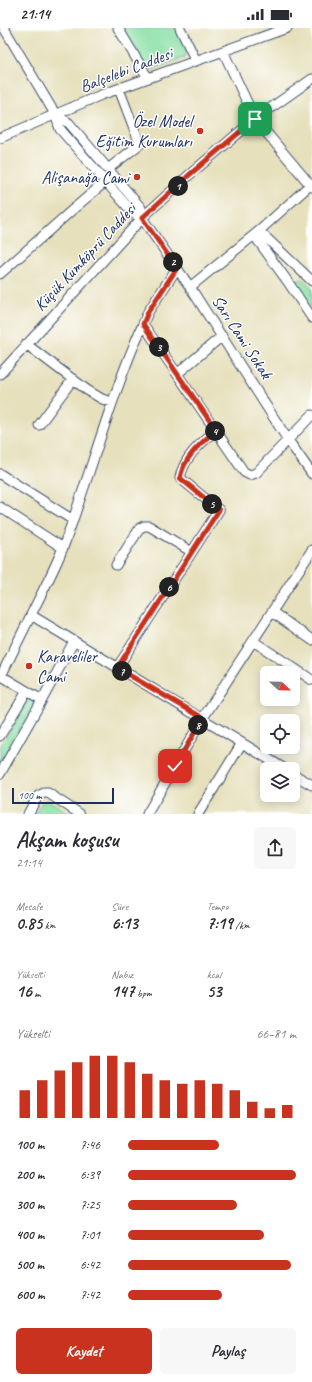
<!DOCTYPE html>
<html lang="tr">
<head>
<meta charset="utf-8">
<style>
  body { margin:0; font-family:Caveat,sans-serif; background:#f7f7f7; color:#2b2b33; height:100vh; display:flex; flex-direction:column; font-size:15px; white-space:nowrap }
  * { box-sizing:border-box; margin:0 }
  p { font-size:13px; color:#7c7c81 }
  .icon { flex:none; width:22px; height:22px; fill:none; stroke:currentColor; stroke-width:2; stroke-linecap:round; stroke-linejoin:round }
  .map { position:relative; height:786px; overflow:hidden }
  .side { display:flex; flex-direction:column; background:#fff; flex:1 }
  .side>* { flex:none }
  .needle { width:26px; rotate:112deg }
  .fabs { position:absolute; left:260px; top:638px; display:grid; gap:8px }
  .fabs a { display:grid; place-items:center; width:40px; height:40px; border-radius:6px; background:#fff; box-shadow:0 2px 10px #0003; font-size:20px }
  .scale { position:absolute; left:12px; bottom:10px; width:102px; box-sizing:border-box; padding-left:4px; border:2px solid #1b2f5e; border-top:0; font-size:11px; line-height:14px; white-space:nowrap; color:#1b2f5e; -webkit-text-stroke:3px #fff; paint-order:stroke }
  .pin { position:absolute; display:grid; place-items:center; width:34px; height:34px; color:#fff; margin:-17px; border-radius:8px; box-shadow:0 2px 6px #0006 }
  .km { position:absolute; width:20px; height:20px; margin:-10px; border-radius:50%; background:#222; color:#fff; font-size:11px; line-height:20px; text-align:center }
  .round { display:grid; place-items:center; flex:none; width:42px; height:42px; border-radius:6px; background:#f7f7f7 }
  .overview { display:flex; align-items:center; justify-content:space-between; height:68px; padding:0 16px }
  h1 { font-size:22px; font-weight:700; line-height:30px }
  .figures { display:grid; grid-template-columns:repeat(3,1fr); gap:6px; height:68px; padding:4px 16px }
  .figures div { display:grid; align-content:center }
  .figures b { font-size:17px; font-weight:700 }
  .figures small { font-size:11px; font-weight:400 }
  .figures p { font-size:11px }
  .chart { height:112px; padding:8px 16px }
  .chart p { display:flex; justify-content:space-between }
  .chart svg { width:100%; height:72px; margin-top:4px; stroke:#c8321e; stroke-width:6 }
  .primary-button { display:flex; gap:8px; margin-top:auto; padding:8px 16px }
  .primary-button a { flex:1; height:46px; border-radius:6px; background:#c8321e; color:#fff; font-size:16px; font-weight:700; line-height:46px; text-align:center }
  .primary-button a+a { background:#f7f7f7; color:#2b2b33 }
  ul { padding:0 16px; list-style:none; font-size:13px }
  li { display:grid; grid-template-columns:64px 48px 1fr; align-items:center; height:30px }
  li i { height:10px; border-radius:5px; background:#c8321e }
  .status { display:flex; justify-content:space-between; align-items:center; height:28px; padding:0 20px; background:#fff; direction:ltr }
  .status svg { height:11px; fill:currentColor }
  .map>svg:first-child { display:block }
  .green { fill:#86dfa3; stroke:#508780 }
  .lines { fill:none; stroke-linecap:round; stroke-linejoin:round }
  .minor-casing { stroke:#394a6c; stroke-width:11 }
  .minor { stroke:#fff; stroke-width:9 }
  .route-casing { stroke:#fff; stroke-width:8 }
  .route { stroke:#c8321e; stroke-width:5 }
  .poi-dot { fill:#c8321e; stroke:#fff; stroke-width:1.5 }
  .labels { text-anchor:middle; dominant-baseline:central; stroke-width:3; stroke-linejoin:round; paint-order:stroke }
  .street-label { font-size:17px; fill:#1b2f5e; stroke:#fff }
  .poi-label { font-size:17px; fill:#1b2f5e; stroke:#fff; text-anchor:end }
</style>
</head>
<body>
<div class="status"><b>21:14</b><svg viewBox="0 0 49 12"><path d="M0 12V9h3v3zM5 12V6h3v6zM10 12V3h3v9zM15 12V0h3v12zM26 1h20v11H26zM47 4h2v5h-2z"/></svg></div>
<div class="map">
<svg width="312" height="786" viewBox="0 0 312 786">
  <rect width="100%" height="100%" fill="#fff"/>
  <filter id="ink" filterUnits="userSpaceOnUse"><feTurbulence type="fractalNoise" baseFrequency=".025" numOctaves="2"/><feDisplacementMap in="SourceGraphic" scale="8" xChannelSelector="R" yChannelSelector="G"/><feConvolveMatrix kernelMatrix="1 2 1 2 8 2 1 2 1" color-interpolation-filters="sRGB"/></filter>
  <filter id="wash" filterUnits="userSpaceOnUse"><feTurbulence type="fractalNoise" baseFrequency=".012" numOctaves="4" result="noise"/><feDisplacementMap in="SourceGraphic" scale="16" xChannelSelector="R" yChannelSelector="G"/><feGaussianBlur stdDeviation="0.9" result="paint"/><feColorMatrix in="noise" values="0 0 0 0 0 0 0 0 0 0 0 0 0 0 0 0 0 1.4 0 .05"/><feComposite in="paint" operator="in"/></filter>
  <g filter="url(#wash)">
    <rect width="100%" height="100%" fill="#e6e0bc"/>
    <!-- green -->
    <path class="green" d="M 121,0 L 176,0 L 188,24 L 185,29 L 153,41 L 145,39 Z
      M 303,251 L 312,260 L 312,281 L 296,257 L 298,252 Z
      M 33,669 L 35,674 L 0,736 L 0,719 L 30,670 Z
      M 48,772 L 70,786 L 35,786 L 42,774 Z"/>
  </g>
  <g filter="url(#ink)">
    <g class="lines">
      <!-- minor casing -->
      <g class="minor-casing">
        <path id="minor" d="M 4,0 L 55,86 L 60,101 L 133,185 L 142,190 L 190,259 L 288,412 L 312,446
          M 118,0 L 148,50
          M 180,0 L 196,33
          M 223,23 L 255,91 L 312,159
          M 55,86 L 69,95 L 141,180 L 142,190
          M 0,110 L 101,67 L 287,0
          M 108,141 L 140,116 L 119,61
          M 259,203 L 312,253
          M 254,207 L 288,254 L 312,290
          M 0,246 L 71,183 L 105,154
          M 190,259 L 259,203 L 310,157
          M 143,296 L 148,284 L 177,240
          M 26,316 L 87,362 L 102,371 L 112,374
          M 0,346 L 142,190 L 188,148 L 255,91 L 312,51
          M 177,346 L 222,308
          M 39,397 L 73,351
          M 0,446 L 73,492
          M 0,479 L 63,520
          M 116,537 L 140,500 L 144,498 L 149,498 L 192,524
          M 272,584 L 312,612
          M 253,613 L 312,652
          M 117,640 L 219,482 L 180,450 C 184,429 200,416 216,402
          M 0,647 L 42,672
          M 1,648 L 31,587
          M 0,708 L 27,663
          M 285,741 L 31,587 C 42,564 55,541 64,517 C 91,444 111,368 143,296 L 244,444 L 250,447 L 256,445 L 312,387
          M 0,746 L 42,672 L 74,613
          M 293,746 L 312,757
          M 28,786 L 38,768 L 44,765 L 48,765 L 80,786
          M 147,786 L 203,690 L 312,522
          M 198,786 L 242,715"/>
      </g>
      <!-- minor -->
      <use href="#minor" class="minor"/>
    </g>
  </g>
  <g class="lines" filter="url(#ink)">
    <!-- route casing -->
    <g class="route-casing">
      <path id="route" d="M 175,738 L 203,690 L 117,640 L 219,482 L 180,450 C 184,429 200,416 216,402 L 143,296 L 148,284 L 177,240 L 142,190 L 188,148 L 255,91"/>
    </g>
    <!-- route -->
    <use href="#route" class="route"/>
  </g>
  <!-- markers -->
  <g class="poi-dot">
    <circle cx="200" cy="103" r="4"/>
    <circle cx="137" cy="149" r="4"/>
    <circle cx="29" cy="638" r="4"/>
  </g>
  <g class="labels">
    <!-- street labels -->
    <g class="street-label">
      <text transform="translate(126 42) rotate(-21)">Balçelebi Caddesi</text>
      <text transform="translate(85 229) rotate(-47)">Küçük Kumköprü Caddesi</text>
      <text transform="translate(242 309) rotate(57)">Sarı Cami Sokak</text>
    </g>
    <!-- poi labels -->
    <g class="poi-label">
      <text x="192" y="93">Özel Model<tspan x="192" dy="20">Eğitim Kurumları</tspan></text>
      <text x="129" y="149">Alişanağa Cami</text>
      <text x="37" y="628" text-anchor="start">Karaveliler<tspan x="37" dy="20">Cami</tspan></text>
    </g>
  </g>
</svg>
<div class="fabs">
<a><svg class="needle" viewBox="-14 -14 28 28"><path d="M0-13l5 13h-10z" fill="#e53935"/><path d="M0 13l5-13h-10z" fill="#7c7c81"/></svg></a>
<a><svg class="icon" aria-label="locate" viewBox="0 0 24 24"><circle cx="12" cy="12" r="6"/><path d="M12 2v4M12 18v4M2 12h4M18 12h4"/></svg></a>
<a><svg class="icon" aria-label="layers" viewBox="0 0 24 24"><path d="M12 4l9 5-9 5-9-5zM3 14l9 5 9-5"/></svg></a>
</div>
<div class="scale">100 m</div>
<div class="pin" style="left:255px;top:91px;background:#1e9e55"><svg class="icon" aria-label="arrive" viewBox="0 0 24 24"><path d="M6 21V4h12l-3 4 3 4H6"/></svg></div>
<div class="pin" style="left:175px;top:738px;background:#d93025"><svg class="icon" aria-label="check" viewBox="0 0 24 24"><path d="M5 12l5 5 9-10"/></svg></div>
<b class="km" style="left:178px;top:158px">1</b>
<b class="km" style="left:173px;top:234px">2</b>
<b class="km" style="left:159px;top:319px">3</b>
<b class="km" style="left:215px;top:403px">4</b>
<b class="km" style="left:212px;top:476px">5</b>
<b class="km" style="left:169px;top:559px">6</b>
<b class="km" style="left:122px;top:643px">7</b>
<b class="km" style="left:198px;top:697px">8</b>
</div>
<section class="side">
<div class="overview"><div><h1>Akşam koşusu</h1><p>21:14</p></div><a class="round"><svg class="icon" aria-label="share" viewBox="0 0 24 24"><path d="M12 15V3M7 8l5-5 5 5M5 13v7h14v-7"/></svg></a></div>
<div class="figures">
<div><p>Mesafe</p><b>0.85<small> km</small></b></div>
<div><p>Süre</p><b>6:13</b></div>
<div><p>Tempo</p><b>7:19<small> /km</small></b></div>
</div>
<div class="figures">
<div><p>Yükselti</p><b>16<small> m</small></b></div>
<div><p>Nabız</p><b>147<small> bpm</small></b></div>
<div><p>kcal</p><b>53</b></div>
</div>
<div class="chart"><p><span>Yükselti</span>66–81 m</p>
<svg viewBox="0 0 160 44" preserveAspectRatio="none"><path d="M5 44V27M15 44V21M25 44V15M35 44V10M45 44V6M55 44V6M65 44V10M75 44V17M85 44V21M95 44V23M105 44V21M115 44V23M125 44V27M135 44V34M145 44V38M155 44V36"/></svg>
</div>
<ul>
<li><b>100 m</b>7:46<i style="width:54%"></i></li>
<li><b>200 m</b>6:39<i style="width:100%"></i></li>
<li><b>300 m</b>7:25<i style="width:65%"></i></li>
<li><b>400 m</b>7:01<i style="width:81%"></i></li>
<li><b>500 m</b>6:42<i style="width:97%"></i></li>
<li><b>600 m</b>7:42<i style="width:56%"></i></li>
</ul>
<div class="primary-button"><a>Kaydet</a><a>Paylaş</a></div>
</section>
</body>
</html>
